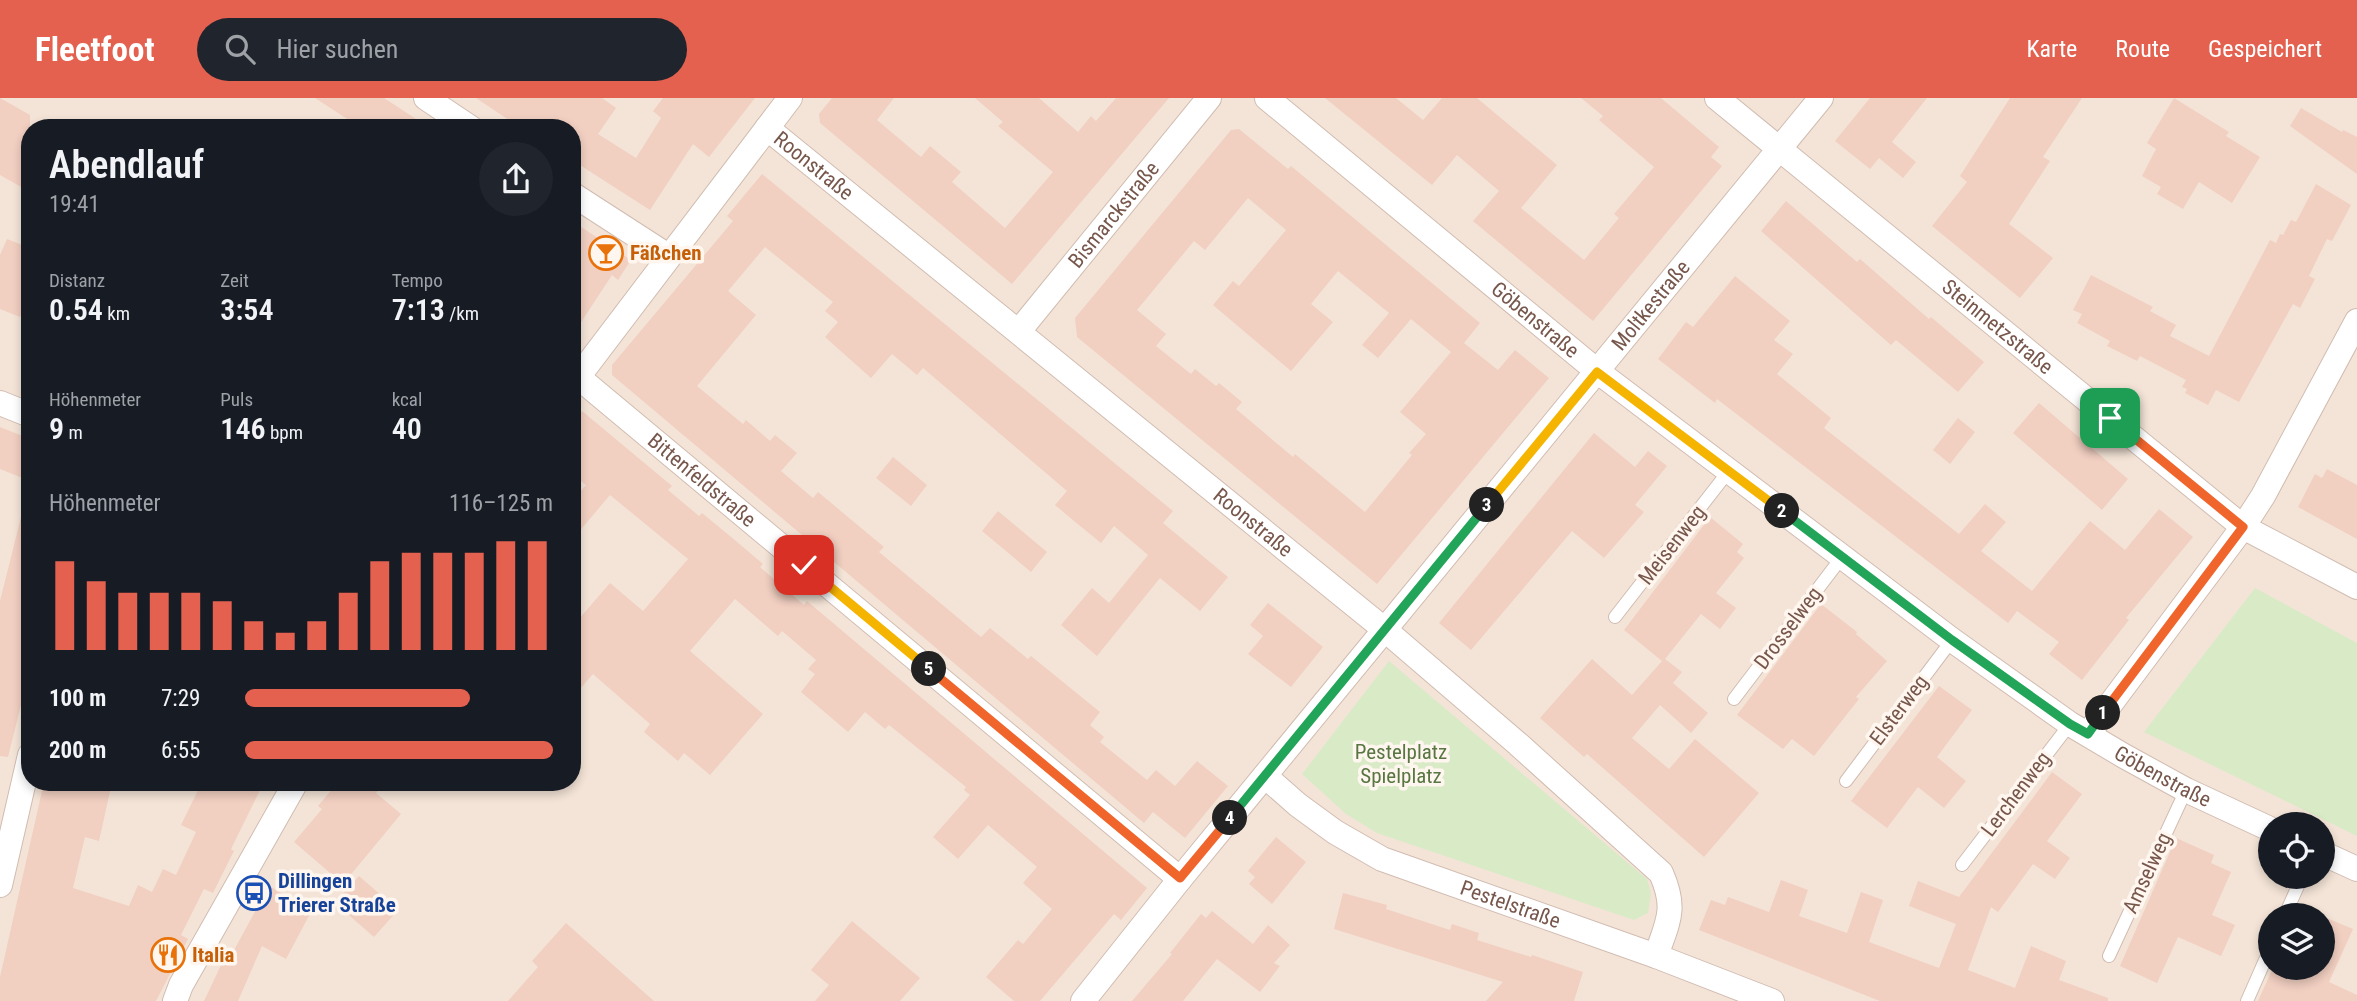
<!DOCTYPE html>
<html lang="de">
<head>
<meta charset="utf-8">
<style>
  body { margin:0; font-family:"Roboto Condensed",sans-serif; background:#20242c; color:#f1f3f6; height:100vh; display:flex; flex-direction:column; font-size:26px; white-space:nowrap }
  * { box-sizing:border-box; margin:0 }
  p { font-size:23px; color:#9ea1a6 }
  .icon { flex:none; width:38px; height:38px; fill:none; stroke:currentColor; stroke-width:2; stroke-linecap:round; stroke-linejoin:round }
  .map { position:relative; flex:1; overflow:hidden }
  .panel { position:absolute; left:21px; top:21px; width:560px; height:672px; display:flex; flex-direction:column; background:#171b24; border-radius:28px; box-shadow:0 4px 10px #0003 }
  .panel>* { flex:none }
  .tools { position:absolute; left:2258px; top:714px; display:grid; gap:14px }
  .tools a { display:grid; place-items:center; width:77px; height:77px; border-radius:50%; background:#171b24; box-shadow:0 4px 10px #0003; font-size:35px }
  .pin { position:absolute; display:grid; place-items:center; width:60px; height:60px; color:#fff; margin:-30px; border-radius:14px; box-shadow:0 4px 10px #0006 }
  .km { position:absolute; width:35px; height:35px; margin:-18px; border-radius:50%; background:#222; color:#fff; font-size:19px; line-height:35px; text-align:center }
  .round { display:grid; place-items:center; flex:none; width:74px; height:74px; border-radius:37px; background:#20242c }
  .overview { display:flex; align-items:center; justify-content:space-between; height:119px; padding:0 28px }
  h1 { font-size:38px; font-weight:600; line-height:52px }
  .stats { display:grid; grid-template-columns:repeat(3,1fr); gap:10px; height:119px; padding:7px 28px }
  .stats div { display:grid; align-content:center }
  .stats b { font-size:30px; font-weight:600 }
  .stats small { font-size:19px; font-weight:400 }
  .stats p { font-size:19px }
  .chart { height:196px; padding:14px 28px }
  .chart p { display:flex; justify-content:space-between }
  .chart svg { width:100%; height:126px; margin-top:7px; stroke:#e46150; stroke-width:6 }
  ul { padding:0 28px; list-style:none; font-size:23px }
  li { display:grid; grid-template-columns:112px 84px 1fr; align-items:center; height:52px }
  li i { height:18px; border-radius:9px; background:#e46150 }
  header { display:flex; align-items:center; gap:42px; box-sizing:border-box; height:98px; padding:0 35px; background:#e46150; color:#fff }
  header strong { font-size:33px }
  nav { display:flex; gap:38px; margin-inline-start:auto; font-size:24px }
  .search { width:490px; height:63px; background:#20242c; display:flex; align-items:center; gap:18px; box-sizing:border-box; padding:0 24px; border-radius:38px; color:#9ea1a6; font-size:26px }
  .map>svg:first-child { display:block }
  .residential { fill:#f4e4d7; fill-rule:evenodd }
  .green { fill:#d9eac7 }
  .building { fill:#f1cfc1; fill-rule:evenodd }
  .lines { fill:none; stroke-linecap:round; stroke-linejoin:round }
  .service-casing { stroke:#d1bcb1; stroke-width:14 }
  .minor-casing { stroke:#d1bcb1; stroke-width:26 }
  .service { stroke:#fff; stroke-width:12 }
  .minor { stroke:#fff; stroke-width:24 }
  .split-1-casing { stroke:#fff; stroke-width:14 }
  .split-2-casing { stroke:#fff; stroke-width:14 }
  .split-3-casing { stroke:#fff; stroke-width:14 }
  .split-4-casing { stroke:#fff; stroke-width:14 }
  .split-5-casing { stroke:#fff; stroke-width:14 }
  .split-6-casing { stroke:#fff; stroke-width:14 }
  .split-1 { stroke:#f0652b; stroke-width:9 }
  .split-2 { stroke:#22a559; stroke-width:9 }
  .split-3 { stroke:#f5b400; stroke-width:9 }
  .split-4 { stroke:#22a559; stroke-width:9 }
  .split-5 { stroke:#f0652b; stroke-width:9 }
  .split-6 { stroke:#f5b400; stroke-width:9 }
  .labels { text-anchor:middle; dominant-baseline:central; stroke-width:7; stroke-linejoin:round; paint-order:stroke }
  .street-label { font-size:21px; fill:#77574c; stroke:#fff7ef }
  .food-label { font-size:21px; font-weight:bold; fill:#c56008; stroke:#fff7ef; text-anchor:start }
  .park-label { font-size:21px; fill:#577641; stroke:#fff7ef }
  .transit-label { font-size:21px; font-weight:bold; fill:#164399; stroke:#fff7ef; text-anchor:start }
</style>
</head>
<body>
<header>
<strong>Fleetfoot</strong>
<div class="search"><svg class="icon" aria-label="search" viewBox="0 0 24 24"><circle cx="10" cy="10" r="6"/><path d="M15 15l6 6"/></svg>Hier suchen</div>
<nav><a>Karte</a><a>Route</a><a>Gespeichert</a></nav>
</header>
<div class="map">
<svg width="2357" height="903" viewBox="0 0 2357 903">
  <rect width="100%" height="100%" fill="#fcf3e9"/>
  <!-- residential -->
  <path class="residential" d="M 0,0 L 2357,0 L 2357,903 L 0,903 ZM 30,30 L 572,30 L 572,684 L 30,684 ZM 2270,726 L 2322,726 L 2322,779 L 2270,779 ZM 2270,817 L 2322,817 L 2322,870 L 2270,870 Z"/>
  <!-- green -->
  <path class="green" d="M 2255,490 L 2357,545 L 2357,738 L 2144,634 Z
    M 1389,563 L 1647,781 L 1651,795 L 1648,815 L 1634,822 L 1377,735 L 1346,716 L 1302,676 Z"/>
  <!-- building -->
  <path class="building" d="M 0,0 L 30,17 L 30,94 L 0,77 Z
    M 315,0 L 384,0 L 430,30 L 361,30 Z
    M 476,0 L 602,0 L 616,10 L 598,36 L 636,60 L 661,20 L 653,13 L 663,0 L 755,0 L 709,59 L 693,46 L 650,112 L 572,62 L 572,30 L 521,30 Z
    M 832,0 L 894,0 L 877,22 L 921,59 L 930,48 L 961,74 L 952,84 L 1005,130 L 1053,74 L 998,28 L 1003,24 L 975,0 L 1039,0 L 1078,34 L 1091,18 L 1096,23 L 1116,0 L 1169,0 L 1012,186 L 820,25 L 819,16 Z
    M 1325,0 L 1396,0 L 1423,22 L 1442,0 L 1477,0 L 1557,67 L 1521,110 L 1584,162 L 1619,120 L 1614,116 L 1654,69 L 1599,22 L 1603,18 L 1581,0 L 1661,0 L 1719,49 L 1711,59 L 1722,68 L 1593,223 L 1473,123 L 1499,93 L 1457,57 L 1432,87 Z
    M 1870,0 L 1927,0 L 1892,44 L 1916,64 L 1903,80 L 1879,60 L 1870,71 L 1835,43 Z
    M 2010,0 L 2082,0 L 2043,59 L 2050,63 L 2009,126 L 2053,160 L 2020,200 L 1932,128 L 1967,84 L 1960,78 Z
    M 2174,0 L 2229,34 L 2226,38 L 2260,59 L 2232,105 L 2199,84 L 2183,111 L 2157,96 L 2161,89 L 2142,78 L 2156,51 L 2147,45 Z
    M 2301,10 L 2342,34 L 2343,32 L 2357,39 L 2357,76 L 2290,28 Z
    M 1239,31 L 1288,71 L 1291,68 L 1480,225 L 1464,245 L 1498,272 L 1515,252 L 1549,280 L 1377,486 L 1077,239 L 1075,220 L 1231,32 ZM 1248,100 L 1286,132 L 1239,188 L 1233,183 L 1213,207 L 1291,273 L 1333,224 L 1311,206 L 1338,173 L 1389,215 L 1362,247 L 1378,260 L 1411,221 L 1451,254 L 1400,314 L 1426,336 L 1409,355 L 1412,357 L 1365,414 L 1295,356 L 1293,359 L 1236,311 L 1242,304 L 1219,285 L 1216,288 L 1195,271 L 1191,276 L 1156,248 L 1166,236 L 1137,212 L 1194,143 L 1205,152 Z
    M 762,76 L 1173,413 L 1163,425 L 1228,479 L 1200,513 L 1160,480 L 1097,558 L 1061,527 L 1092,490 L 1109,505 L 1148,457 L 1114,428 L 1101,445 L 1074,423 L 1055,407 L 1067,393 L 923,270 L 917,277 L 892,256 L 871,280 L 825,239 L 838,224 L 825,213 L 833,204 L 765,149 L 728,193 L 756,217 L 697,288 L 743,326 L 746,322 L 770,343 L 775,337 L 797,355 L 781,373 L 813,400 L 818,394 L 884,449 L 879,454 L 981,539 L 990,530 L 1028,561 L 1031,558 L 1100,614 L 1090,627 L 1104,639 L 1100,644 L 1147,682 L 1156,672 L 1175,688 L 1197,663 L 1228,688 L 1185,740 L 1153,714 L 1144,725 L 612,277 L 612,267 L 733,123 L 727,118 Z
    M 2316,86 L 2351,107 L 2332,143 L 2327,141 L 2309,178 L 2315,181 L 2300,210 L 2293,206 L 2239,304 L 2216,292 L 2208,307 L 2185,295 L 2187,291 L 2182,289 L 2186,282 L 2140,258 L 2137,263 L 2107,248 L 2110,243 L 2077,225 L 2082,216 L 2073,212 L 2091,177 L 2153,209 L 2150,213 L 2176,227 L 2170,238 L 2209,258 L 2270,142 L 2276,145 L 2280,136 L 2283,137 L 2291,122 L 2296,124 Z
    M 1786,103 L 1857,164 L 1860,161 L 1929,221 L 1931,219 L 1984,264 L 1958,294 L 1896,242 L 1891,247 L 1761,133 Z
    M 572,123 L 631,162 L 618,182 L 612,177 L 572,238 Z
    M 7,141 L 30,150 L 30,195 L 20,219 L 0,211 L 0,157 Z
    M 1735,178 L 1790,223 L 1774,242 L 1793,256 L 1777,276 L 1831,320 L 1824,330 L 1959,436 L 1985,406 L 2006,424 L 1981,453 L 2032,493 L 2090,423 L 2125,452 L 2159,411 L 2193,439 L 2126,520 L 2129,522 L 2082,582 L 2049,556 L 2059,544 L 2017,513 L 2008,525 L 1717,301 L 1715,305 L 1658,261 L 1686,224 L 1693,229 Z
    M 2039,305 L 2128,381 L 2102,412 L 2013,335 Z
    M 582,313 L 672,388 L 668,392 L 699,418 L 702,415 L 736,443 L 763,466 L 760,469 L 804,507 L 807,503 L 1147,790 L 1121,822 L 1114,816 L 1040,903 L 1014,903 L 986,879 L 1018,842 L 1023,846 L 1052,811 L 1023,785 L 1037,769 L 988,727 L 958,761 L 933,739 L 970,697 L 964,692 L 966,689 L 889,627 L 885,631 L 865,614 L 848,634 L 801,594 L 815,576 L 808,571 L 816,562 L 782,533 L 778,538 L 735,501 L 690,553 L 763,616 L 710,677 L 684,655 L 678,663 L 644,634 L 650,626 L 593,576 L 572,600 L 572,529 L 610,485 L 643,513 L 688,461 L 610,397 L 572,442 L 572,403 L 586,387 L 572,376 L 572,325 Z
    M 1958,320 L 1975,334 L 1950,366 L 1933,352 Z
    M 0,329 L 30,341 L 30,383 L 0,371 Z
    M 1594,335 L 1635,369 L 1648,353 L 1667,368 L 1635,407 L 1644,414 L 1604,460 L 1572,433 L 1471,552 L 1439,525 Z
    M 893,359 L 927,387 L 911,408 L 876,380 Z
    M 2327,371 L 2357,387 L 2357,441 L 2298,409 L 2315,376 L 2322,380 Z
    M 998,413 L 1047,454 L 1031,474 L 982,433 Z
    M 22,415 L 30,416 L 30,571 L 8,659 L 0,658 L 0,503 Z
    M 1710,419 L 1743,446 L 1737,454 L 1744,460 L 1716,495 L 1736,510 L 1720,531 L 1701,516 L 1665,561 L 1682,574 L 1673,585 L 1708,615 L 1691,635 L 1660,607 L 1632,640 L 1669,671 L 1695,641 L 1759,695 L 1704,759 L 1587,656 L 1584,659 L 1540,620 L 1592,561 L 1632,597 L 1662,563 L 1624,532 Z
    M 1268,505 L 1323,549 L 1291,589 L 1248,556 L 1263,538 L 1250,527 Z
    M 1821,506 L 1857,534 L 1856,536 L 1887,563 L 1856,599 L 1859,601 L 1814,658 L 1792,641 L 1783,651 L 1737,617 Z
    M 1939,588 L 1972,612 L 1937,659 L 1966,683 L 1944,710 L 1918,689 L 1887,730 L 1851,703 Z
    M 2052,674 L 2082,696 L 2047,743 L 2070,760 L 2055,781 L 2033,766 L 1998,814 L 1991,809 L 1968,872 L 2015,890 L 2031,848 L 2066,863 L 2059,882 L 2108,900 L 2108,903 L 1880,903 L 1699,832 L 1711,802 L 1725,807 L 1728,799 L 1769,814 L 1781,782 L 1808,792 L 1799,818 L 1847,835 L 1861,794 L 1883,802 L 1869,844 L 1939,870 L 1956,826 L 1909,808 L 1918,783 L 1959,799 Z
    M 44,684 L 110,684 L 109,688 L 111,689 L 99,743 L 85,739 L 73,790 L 129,808 L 138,787 L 152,794 L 163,771 L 176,777 L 196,734 L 181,727 L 202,684 L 264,684 L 231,751 L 234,753 L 213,795 L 204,791 L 181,837 L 188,841 L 156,903 L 0,903 L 0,879 Z
    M 338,684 L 386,684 L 376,695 L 401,716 L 343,786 L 294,744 L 322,711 L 318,708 Z
    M 1276,739 L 1306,764 L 1272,806 L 1249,786 L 1255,779 L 1248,773 Z
    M 2176,740 L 2214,757 L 2211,765 L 2231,774 L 2212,817 L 2235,827 L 2221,858 L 2178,839 L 2157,885 L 2120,868 Z
    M 359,778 L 398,812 L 374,839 L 335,805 Z
    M 269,788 L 312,812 L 286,861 L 262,848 L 238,903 L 204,903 L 223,863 L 227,865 Z
    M 1343,795 L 1387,807 L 1386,811 L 1450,832 L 1452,826 L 1479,835 L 1477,842 L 1531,859 L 1532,857 L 1583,874 L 1574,903 L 1486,903 L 1503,884 L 1334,831 Z
    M 1212,813 L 1253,846 L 1268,827 L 1290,847 L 1274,865 L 1280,868 L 1260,894 L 1217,861 L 1183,903 L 1132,903 L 1172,856 L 1170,855 L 1201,816 L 1206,820 Z
    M 2322,818 L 2353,831 L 2329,884 L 2357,897 L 2357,903 L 2258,903 L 2273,870 L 2322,870 Z
    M 852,823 L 920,880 L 900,903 L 815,903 L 829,887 L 811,872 Z
    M 566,825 L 621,874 L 654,903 L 508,903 L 538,869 L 532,863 Z"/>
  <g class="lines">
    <!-- service casing -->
    <g class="service-casing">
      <path id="service" d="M 1615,519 L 1728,374
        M 1734,601 L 1842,459
        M 1846,683 L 1952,542
        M 1962,767 L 2070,626
        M 2285,817 L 2302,779
        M 2109,858 L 2186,692
        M 2247,903 L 2270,851"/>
    </g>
    <!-- minor casing -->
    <g class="minor-casing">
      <g id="minor">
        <path d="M 426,0 L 471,30"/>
        <path id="s1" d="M 1267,0 L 1597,273 L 1952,542 L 2070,626 L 2124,658 L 2186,692 L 2270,731"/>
        <path id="s2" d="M 1717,0 L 2243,429 L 2357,489"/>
        <path id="s3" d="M 767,30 L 1384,531 L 1518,646 L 1661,775 C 1677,811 1668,823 1656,858"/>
        <path d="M 572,96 L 668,158"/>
        <path id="s4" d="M 1019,233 L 1209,0"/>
        <path id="s5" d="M 578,279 L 1180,781"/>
        <path d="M 572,287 L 790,0"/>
        <path d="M 0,305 L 30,317"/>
        <path d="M 2088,636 L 2243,429 L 2263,398 L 2357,223"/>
        <path id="s6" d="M 1265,678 L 1298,707 L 1335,734 L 1382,761 L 1656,858 L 1772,903"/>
        <path d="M 2322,755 L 2357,771"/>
        <path d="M 0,787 L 30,657"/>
        <path d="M 175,903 L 181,887 L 296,684"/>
        <path id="s7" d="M 1083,903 L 1180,781 L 1821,0"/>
      </g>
    </g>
    <!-- service -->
    <use href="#service" class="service"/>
    <!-- minor -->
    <use href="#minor" class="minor"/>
  </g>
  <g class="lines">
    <!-- split-1 casing -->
    <g class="split-1-casing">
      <path id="split-1" d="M 2103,615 L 2243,429 L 2110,320"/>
    </g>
    <!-- split-2 casing -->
    <g class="split-2-casing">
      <path id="split-2" d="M 1782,413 L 1952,542 L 2070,626 L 2088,636 L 2103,615"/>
    </g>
    <!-- split-3 casing -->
    <g class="split-3-casing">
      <path id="split-3" d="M 1487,407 L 1597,274 L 1782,413"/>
    </g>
    <!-- split-4 casing -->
    <g class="split-4-casing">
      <path id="split-4" d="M 1230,720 L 1487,407"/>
    </g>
    <!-- split-5 casing -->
    <g class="split-5-casing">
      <path id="split-5" d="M 929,571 L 1180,780 L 1230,720"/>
    </g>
    <!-- split-6 casing -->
    <g class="split-6-casing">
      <path id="split-6" d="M 804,467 L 929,571"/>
    </g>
    <!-- split-1 -->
    <use href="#split-1" class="split-1"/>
    <!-- split-2 -->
    <use href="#split-2" class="split-2"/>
    <!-- split-3 -->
    <use href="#split-3" class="split-3"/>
    <!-- split-4 -->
    <use href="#split-4" class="split-4"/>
    <!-- split-5 -->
    <use href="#split-5" class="split-5"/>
    <!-- split-6 -->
    <use href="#split-6" class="split-6"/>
  </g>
  <!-- icons -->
  <defs>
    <g id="bar-ring" transform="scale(1.75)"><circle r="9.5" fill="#fff7ef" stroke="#e8710a" stroke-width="1.5"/><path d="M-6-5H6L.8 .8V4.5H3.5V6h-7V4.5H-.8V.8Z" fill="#e8710a"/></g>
    <g id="bus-ring" transform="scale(1.75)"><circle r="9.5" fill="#fff7ef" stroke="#1a4fb4" stroke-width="1.5"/><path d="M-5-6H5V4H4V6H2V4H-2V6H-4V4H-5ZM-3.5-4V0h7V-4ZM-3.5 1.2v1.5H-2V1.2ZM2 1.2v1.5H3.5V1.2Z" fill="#1a4fb4"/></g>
    <g id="restaurant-ring" transform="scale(1.75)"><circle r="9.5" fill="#fff7ef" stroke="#e8710a" stroke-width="1.5"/><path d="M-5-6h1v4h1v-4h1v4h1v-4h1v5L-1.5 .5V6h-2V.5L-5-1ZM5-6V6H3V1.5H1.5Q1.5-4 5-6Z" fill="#e8710a"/></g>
  </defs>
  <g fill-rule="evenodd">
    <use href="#bar-ring" x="606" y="155"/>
    <use href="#bus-ring" x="254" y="795"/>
    <use href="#restaurant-ring" x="168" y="857"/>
  </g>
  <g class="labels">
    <!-- street labels -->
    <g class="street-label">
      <text stroke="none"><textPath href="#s3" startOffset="60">Roonstraße</textPath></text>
      <text stroke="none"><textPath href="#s4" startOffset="150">Bismarckstraße</textPath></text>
      <text stroke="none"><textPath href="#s7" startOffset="898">Moltkestraße</textPath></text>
      <text stroke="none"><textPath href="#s1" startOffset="348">Göbenstraße</textPath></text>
      <text stroke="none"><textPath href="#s2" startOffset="362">Steinmetzstraße</textPath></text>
      <text stroke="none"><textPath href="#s5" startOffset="161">Bittenfeldstraße</textPath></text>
      <text stroke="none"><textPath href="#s3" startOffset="626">Roonstraße</textPath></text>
      <text transform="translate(1672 447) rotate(-52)">Meisenweg</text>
      <text transform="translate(1788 530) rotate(-53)">Drosselweg</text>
      <text transform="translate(1899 612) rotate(-53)">Elsterweg</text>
      <text stroke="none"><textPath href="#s1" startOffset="1125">Göbenstraße</textPath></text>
      <text transform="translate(2016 696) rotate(-53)">Lerchenweg</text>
      <text transform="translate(2147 775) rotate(-65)">Amselweg</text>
      <text stroke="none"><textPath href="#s6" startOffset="280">Pestelstraße</textPath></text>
    </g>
    <!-- food labels -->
    <g class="food-label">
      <text x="630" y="155">Fäßchen</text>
      <text x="192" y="857">Italia</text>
    </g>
    <!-- park labels -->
    <g class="park-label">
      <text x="1401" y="654">Pestelplatz<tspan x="1401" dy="24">Spielplatz</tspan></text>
    </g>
    <!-- transit labels -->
    <g class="transit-label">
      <text x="278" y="783">Dillingen<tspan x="278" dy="24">Trierer Straße</tspan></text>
    </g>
  </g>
</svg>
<div class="tools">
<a><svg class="icon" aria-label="locate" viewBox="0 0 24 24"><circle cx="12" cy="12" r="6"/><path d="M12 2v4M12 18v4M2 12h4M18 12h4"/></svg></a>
<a><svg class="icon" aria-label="layers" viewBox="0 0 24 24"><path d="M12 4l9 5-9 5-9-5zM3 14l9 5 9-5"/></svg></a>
</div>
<div class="pin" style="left:2110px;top:320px;background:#1e9e55"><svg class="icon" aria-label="arrive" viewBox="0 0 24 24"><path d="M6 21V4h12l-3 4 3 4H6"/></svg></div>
<div class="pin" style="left:804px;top:467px;background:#d93025"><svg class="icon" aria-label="check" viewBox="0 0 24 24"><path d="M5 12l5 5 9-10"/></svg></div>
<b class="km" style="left:2103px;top:615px">1</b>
<b class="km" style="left:1782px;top:413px">2</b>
<b class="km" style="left:1487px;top:407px">3</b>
<b class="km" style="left:1230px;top:720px">4</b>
<b class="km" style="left:929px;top:571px">5</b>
<section class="panel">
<div class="overview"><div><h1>Abendlauf</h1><p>19:41</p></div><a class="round"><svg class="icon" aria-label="share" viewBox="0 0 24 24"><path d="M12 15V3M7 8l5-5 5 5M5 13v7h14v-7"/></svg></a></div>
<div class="stats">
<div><p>Distanz</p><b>0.54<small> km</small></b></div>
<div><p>Zeit</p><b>3:54</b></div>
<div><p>Tempo</p><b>7:13<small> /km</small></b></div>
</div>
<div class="stats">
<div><p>Höhenmeter</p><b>9<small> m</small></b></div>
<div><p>Puls</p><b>146<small> bpm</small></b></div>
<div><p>kcal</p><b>40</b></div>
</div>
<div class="chart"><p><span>Höhenmeter</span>116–125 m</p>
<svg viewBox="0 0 160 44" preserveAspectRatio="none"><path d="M5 44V13M15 44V20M25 44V24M35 44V24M45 44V24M55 44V27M65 44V34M75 44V38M85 44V34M95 44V24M105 44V13M115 44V10M125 44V10M135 44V10M145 44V6M155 44V6"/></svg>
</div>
<ul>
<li><b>100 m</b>7:29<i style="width:73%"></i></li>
<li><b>200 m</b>6:55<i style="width:100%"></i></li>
</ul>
</section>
</div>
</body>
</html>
